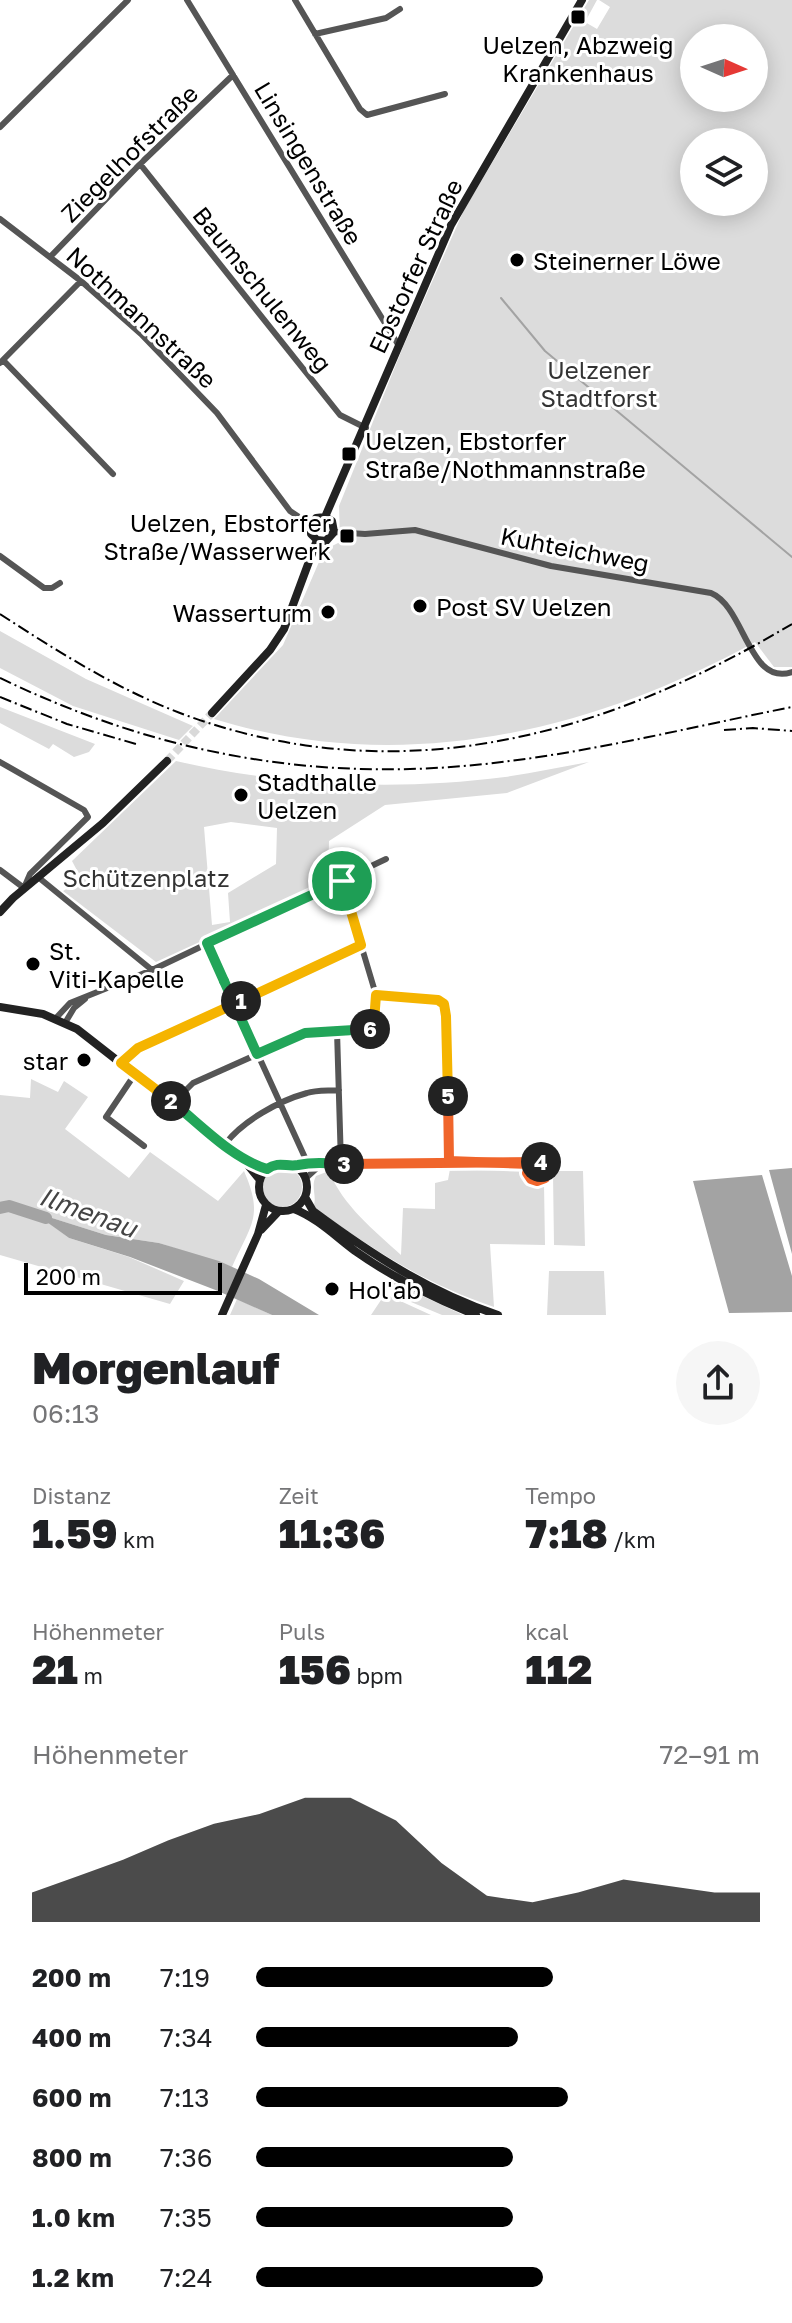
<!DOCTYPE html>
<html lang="de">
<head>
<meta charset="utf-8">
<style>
  body { margin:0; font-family:"Golos Text",sans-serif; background:#f6f6f6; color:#202124; height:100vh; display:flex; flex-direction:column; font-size:30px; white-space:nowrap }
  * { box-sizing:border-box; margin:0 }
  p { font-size:26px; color:#757577 }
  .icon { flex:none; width:44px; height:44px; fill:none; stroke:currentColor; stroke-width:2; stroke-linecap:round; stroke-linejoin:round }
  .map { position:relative; height:1315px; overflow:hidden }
  .side { display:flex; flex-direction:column; background:#fff; flex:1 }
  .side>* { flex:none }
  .needle { width:52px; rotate:93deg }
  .controls { position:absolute; left:680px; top:24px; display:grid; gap:16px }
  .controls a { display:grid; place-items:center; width:88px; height:88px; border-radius:50%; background:#fff; box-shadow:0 4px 20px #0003; font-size:40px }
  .scale { position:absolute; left:24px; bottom:20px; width:198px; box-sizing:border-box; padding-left:8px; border:4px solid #000; border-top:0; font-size:22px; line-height:28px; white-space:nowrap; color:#000; -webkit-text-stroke:6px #fff; paint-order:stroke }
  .pin { position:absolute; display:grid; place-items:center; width:68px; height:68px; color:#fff; margin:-34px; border:4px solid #fff; border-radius:50%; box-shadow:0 2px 8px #0007 }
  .km { position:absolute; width:40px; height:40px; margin:-20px; border-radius:50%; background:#222; color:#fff; font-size:22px; line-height:40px; text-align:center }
  .round { display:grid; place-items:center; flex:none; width:84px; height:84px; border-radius:42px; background:#f6f6f6 }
  .overview { display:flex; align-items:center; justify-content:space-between; height:136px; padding:0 32px }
  h1 { font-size:44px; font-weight:800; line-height:60px }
  .stats { display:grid; grid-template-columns:repeat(3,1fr); gap:12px; height:136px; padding:8px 32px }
  .stats div { display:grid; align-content:center }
  .stats b { font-size:40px; font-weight:800 }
  .stats small { font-size:22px; font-weight:400 }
  .stats p { font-size:22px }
  .chart { height:224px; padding:16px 32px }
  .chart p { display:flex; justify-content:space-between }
  .chart svg { width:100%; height:144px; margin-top:8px; fill:#000; opacity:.7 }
  ul { padding:0 32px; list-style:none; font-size:26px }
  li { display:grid; grid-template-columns:128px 96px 1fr; align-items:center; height:60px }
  li i { height:20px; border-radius:10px; background:#000 }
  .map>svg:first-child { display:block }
  .green { fill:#dcdcdc; fill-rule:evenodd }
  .water { fill:#a3a3a3 }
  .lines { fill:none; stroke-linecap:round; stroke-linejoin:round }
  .stream { stroke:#a3a3a3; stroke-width:2 }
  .river { stroke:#a3a3a3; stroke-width:12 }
  .secondary-tunnel { stroke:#d9d9d9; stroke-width:8; stroke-dasharray:8 4; stroke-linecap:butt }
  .street { stroke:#555; stroke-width:6 }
  .secondary { stroke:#222; stroke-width:8 }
  .rail { stroke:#000; stroke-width:2; stroke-dasharray:12 4 2 4; stroke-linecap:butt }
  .split-1-casing { stroke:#fff; stroke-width:16 }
  .split-2-casing { stroke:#fff; stroke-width:16 }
  .split-3-casing { stroke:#fff; stroke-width:16 }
  .split-4-casing { stroke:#fff; stroke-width:16 }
  .split-5-casing { stroke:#fff; stroke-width:16 }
  .split-6-casing { stroke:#fff; stroke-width:16 }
  .split-7-casing { stroke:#fff; stroke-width:16 }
  .split-8-casing { stroke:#fff; stroke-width:16 }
  .split-1 { stroke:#f5b400; stroke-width:10 }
  .split-2 { stroke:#f5b400; stroke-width:10 }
  .split-3 { stroke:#22a559; stroke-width:10 }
  .split-4 { stroke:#f0652b; stroke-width:10 }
  .split-5 { stroke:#f0652b; stroke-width:10 }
  .split-6 { stroke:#f5b400; stroke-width:10 }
  .split-7 { stroke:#22a559; stroke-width:10 }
  .split-8 { stroke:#22a559; stroke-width:10 }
  .poi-dot { fill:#000; stroke:#fff; stroke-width:3 }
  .labels { text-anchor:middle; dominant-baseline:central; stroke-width:6; stroke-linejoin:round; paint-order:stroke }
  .poi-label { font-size:24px; fill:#000; stroke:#fff; text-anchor:start }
  .street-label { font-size:24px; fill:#000; stroke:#fff }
  .park-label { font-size:24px; fill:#333; stroke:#fff }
  .water-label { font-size:26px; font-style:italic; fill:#444; stroke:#fff }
</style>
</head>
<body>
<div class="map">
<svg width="792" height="1315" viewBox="0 0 792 1315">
  <rect width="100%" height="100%" fill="#fff"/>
  <!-- green -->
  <path class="green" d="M 589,0 L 597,0 L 585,22 L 597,29 L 610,7 L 599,0 L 792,0 L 792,667 L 774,667 L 755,642 C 588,734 399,776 214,719 L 283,645 L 322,555 L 326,549 L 340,542 L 339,506 L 403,347 L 464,210 ZM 694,38 L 754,38 L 754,98 L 694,98 ZM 694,142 L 754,142 L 754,202 L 694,202 Z
    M 0,631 L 86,679 L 193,726 L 179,740 L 73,706 L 0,668 Z
    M 0,707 L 95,744 L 89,752 L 74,757 L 53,744 L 49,749 L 0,723 Z
    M 176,761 C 283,786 396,791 505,777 C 533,773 561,767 589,762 L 507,793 L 385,805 L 329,841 L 328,883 L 156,962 L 63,891 L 82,880 L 72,861 ZM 231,822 L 277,828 L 276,864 L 228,893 L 230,922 L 212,925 L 204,827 Z
    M 31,1079 L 58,1092 L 64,1081 L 88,1097 L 65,1129 L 129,1178 L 150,1152 L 218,1201 L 244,1171 C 264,1217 251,1224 232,1267 L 159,1243 L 106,1235 L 36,1213 L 69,1238 L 129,1257 L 184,1281 L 170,1304 L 0,1255 L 0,1095 L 30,1098 Z
    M262 1187a20 20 0 1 1 40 0a20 20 0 1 1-40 0Z
    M 450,1169 L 519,1169 C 525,1182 531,1183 544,1184 L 545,1245 L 490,1244 L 494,1307 C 421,1282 376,1251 313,1207 C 318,1197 310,1187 316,1176 L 329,1171 C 343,1206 374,1230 401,1255 L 403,1208 L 435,1209 L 435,1183 L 448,1180 Z
    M 556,1171 L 583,1171 L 585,1246 L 554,1245 L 553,1174 Z
    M 549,1271 L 604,1271 L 606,1315 L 547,1315 Z
    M 388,1283 L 395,1283 L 463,1315 L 442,1315 L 411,1302 L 407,1300 L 407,1294 L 389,1287 L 387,1290 L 384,1286 Z
    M 385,1294 L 431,1315 L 371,1315 Z
    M 237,1299 L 272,1315 L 230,1315 Z"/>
  <!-- water -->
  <path class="water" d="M 792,1168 L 792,1254 L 769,1170 Z
    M 762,1175 L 792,1276 L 792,1312 L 729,1313 L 693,1181 Z
    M 33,1212 L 106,1235 L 159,1243 L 219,1261 L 259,1279 L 319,1315 L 272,1315 L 218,1291 L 130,1257 L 69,1238 Z"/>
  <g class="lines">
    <!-- stream -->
    <path class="stream" d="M 501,298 L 545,351 L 792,557"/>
    <!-- river -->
    <path class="river" d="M 0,1208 L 9,1206 L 46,1218"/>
    <!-- secondary-tunnel -->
    <path class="secondary-tunnel" d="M 167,761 L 212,713"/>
    <!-- street -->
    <path class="street" d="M 187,0 L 399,346
      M 295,0 L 360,109 L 367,115 L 445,94
      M 315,34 L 386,18 L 400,9
      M 0,127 L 128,0
      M 140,164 L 340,415 L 366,428
      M 0,219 L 81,281 L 141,334 L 217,413 L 290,511 L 311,525
      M 50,257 L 140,164 L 233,75
      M 3,360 L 113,474
      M 0,363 L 81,281
      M 334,532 L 365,534 L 415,530 L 551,566 L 711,593 C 745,607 749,687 792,672
      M 0,556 L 44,588 L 52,588 L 60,583
      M 0,762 L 84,810 L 88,817 L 30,874 L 24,888 L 0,870
      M 38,877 L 152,970
      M 342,881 L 376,995 L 438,1000 L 444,1004 L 446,1016 L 449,1161
      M 207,943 L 307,1162
      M 56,1018 L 70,1003 L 152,970 L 386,859
      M 65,1023 L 74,1008 L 85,999
      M 337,1031 L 341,1164
      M 121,1063 L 138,1048 L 361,945
      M 135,1074 L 106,1117 L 144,1146
      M 173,1103 L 193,1083 L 305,1033 L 372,1029 L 376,995
      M 225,1144 C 243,1121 278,1101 307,1093 C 316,1090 329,1091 339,1090
      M527 1171a10 10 0 1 1 20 0a10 10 0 1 1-20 0Z
      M 296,1166 C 311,1159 328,1164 344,1163 C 406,1163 468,1161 530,1164
      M 306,1178 L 317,1168 L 326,1166"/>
    <!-- secondary -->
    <path class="secondary" d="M 325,517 L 451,225 L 582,0
      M 317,540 L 326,541 L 334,532 L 332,521 L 325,517
      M 317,540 L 311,534 L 311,525 L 316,518 L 325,517
      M 212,713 L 270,650 L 284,629 L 317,540
      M 0,912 L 13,898 L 103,823 L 167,761
      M 0,1007 L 43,1014 L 77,1029 L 242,1158 L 260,1180
      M259 1187a24 24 0 1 1 48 0a24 24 0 1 1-48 0Z
      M 305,1197 L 313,1211 C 371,1254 429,1292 498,1315
      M 294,1209 C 317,1218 335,1236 355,1251 C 392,1277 433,1298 476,1315
      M 261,1230 L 279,1211
      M 222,1315 L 258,1234 L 266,1205"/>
    <!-- rail -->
    <path class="rail" d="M 0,614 C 57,651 117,689 180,713 C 396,794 601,738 792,624
      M 0,678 C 131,741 264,773 410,769 C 538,766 666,732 792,707
      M 0,697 L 67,724 L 136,744
      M 724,730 L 753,728 L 792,731"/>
  </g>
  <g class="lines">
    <!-- split-1 casing -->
    <g class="split-1-casing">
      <path id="split-1" d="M 241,1001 L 361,945 L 342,881"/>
    </g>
    <!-- split-2 casing -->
    <g class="split-2-casing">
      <path id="split-2" d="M 171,1101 L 121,1063 L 138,1048 L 241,1001"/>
    </g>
    <!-- split-3 casing -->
    <g class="split-3-casing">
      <path id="split-3" d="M 171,1101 C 200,1124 231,1158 267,1169 C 279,1161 286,1167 298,1165 C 313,1162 327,1163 344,1164"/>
    </g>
    <!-- split-4 casing -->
    <g class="split-4-casing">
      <path id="split-4" d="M 344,1164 L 541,1162"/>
    </g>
    <!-- split-5 casing -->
    <g class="split-5-casing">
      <path id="split-5" d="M 448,1096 L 449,1161 L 530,1164 L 527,1173 L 531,1179 L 537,1181 L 545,1178 L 547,1172 L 541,1162"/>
    </g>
    <!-- split-6 casing -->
    <g class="split-6-casing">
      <path id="split-6" d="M 370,1029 L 374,1022 L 376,995 L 438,1000 L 444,1004 L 446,1016 L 448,1096"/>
    </g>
    <!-- split-7 casing -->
    <g class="split-7-casing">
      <path id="split-7" d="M 224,981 L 257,1054 L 305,1033 L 370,1029"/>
    </g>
    <!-- split-8 casing -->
    <g class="split-8-casing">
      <path id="split-8" d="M 224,981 L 207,943 L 342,881"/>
    </g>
    <!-- split-1 -->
    <use href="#split-1" class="split-1"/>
    <!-- split-2 -->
    <use href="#split-2" class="split-2"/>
    <!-- split-3 -->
    <use href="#split-3" class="split-3"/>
    <!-- split-4 -->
    <use href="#split-4" class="split-4"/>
    <!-- split-5 -->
    <use href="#split-5" class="split-5"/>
    <!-- split-6 -->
    <use href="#split-6" class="split-6"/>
    <!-- split-7 -->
    <use href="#split-7" class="split-7"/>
    <!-- split-8 -->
    <use href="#split-8" class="split-8"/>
  </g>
  <!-- markers -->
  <g class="poi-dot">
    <rect x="570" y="9" width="16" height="16" rx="4"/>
    <circle cx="517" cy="260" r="8"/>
    <rect x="341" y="446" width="16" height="16" rx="4"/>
    <rect x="339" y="528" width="16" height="16" rx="4"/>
    <circle cx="420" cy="606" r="8"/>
    <circle cx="328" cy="612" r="8"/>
    <circle cx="241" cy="795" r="8"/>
    <circle cx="33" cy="964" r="8"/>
    <circle cx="84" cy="1060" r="8"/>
    <circle cx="332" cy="1289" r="8"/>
  </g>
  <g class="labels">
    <!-- poi labels -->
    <g class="poi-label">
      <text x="578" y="44" text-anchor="middle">Uelzen, Abzweig<tspan x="578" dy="28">Krankenhaus</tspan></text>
      <text x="533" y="260">Steinerner Löwe</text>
      <text x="365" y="440">Uelzen, Ebstorfer<tspan x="365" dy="28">Straße/Nothmannstraße</tspan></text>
      <text x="331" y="522" text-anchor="end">Uelzen, Ebstorfer<tspan x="331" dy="28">Straße/Wasserwerk</tspan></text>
      <text x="436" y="606">Post SV Uelzen</text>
      <text x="312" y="612" text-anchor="end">Wasserturm</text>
      <text x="257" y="781">Stadthalle<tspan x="257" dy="28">Uelzen</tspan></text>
      <text x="49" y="950">St.<tspan x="49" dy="28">Viti-Kapelle</tspan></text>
      <text x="68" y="1060" text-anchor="end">star</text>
      <text x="348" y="1289">Hol'ab</text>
    </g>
    <!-- street labels -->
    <g class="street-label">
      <text transform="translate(129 153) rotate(-45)">Ziegelhofstraße</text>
      <text transform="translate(309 163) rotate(59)">Linsingenstraße</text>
      <text transform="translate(415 266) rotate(-65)">Ebstorfer Straße</text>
      <text transform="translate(263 289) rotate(51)">Baumschulenweg</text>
      <text transform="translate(142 317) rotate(43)">Nothmannstraße</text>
      <text transform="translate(575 549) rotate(11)">Kuhteichweg</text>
    </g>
    <!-- park labels -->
    <g class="park-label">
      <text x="599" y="369">Uelzener<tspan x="599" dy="28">Stadtforst</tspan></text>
      <text x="146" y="877">Schützenplatz</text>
    </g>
    <!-- water labels -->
    <g class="water-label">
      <text transform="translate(88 1212) rotate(20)">Ilmenau</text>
    </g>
  </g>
</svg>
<div class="controls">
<a><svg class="needle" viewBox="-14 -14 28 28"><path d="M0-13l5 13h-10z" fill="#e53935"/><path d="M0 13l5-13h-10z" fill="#757577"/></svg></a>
<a><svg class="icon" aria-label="layers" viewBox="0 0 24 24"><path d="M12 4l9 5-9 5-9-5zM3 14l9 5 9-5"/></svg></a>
</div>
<div class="scale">200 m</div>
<div class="pin" style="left:342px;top:881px;background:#1e9e55"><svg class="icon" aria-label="arrive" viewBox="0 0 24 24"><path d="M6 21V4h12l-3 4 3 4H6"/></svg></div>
<b class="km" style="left:241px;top:1001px">1</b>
<b class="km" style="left:171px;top:1101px">2</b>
<b class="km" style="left:344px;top:1164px">3</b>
<b class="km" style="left:541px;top:1162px">4</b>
<b class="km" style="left:448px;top:1096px">5</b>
<b class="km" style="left:370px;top:1029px">6</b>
</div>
<section class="side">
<div class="overview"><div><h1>Morgenlauf</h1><p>06:13</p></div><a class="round"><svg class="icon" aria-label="share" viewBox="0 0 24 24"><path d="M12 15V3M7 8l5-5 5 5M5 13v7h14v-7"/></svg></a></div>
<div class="stats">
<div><p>Distanz</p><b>1.59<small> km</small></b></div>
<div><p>Zeit</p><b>11:36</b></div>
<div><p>Tempo</p><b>7:18<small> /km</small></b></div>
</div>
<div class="stats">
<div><p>Höhenmeter</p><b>21<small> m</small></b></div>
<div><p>Puls</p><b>156<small> bpm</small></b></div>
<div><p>kcal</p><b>112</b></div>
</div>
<div class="chart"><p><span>Höhenmeter</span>72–91 m</p>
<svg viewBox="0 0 160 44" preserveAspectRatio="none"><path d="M0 44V35L10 30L20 25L30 19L40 14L50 11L60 6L70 6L80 13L90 26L100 36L110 38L120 35L130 31L140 33L150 35L160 35V44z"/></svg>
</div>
<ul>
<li><b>200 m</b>7:19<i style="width:59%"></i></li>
<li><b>400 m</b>7:34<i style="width:52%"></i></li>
<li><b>600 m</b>7:13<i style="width:62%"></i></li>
<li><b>800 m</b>7:36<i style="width:51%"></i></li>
<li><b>1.0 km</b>7:35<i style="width:51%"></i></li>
<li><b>1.2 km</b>7:24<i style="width:57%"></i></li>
</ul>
</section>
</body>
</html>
